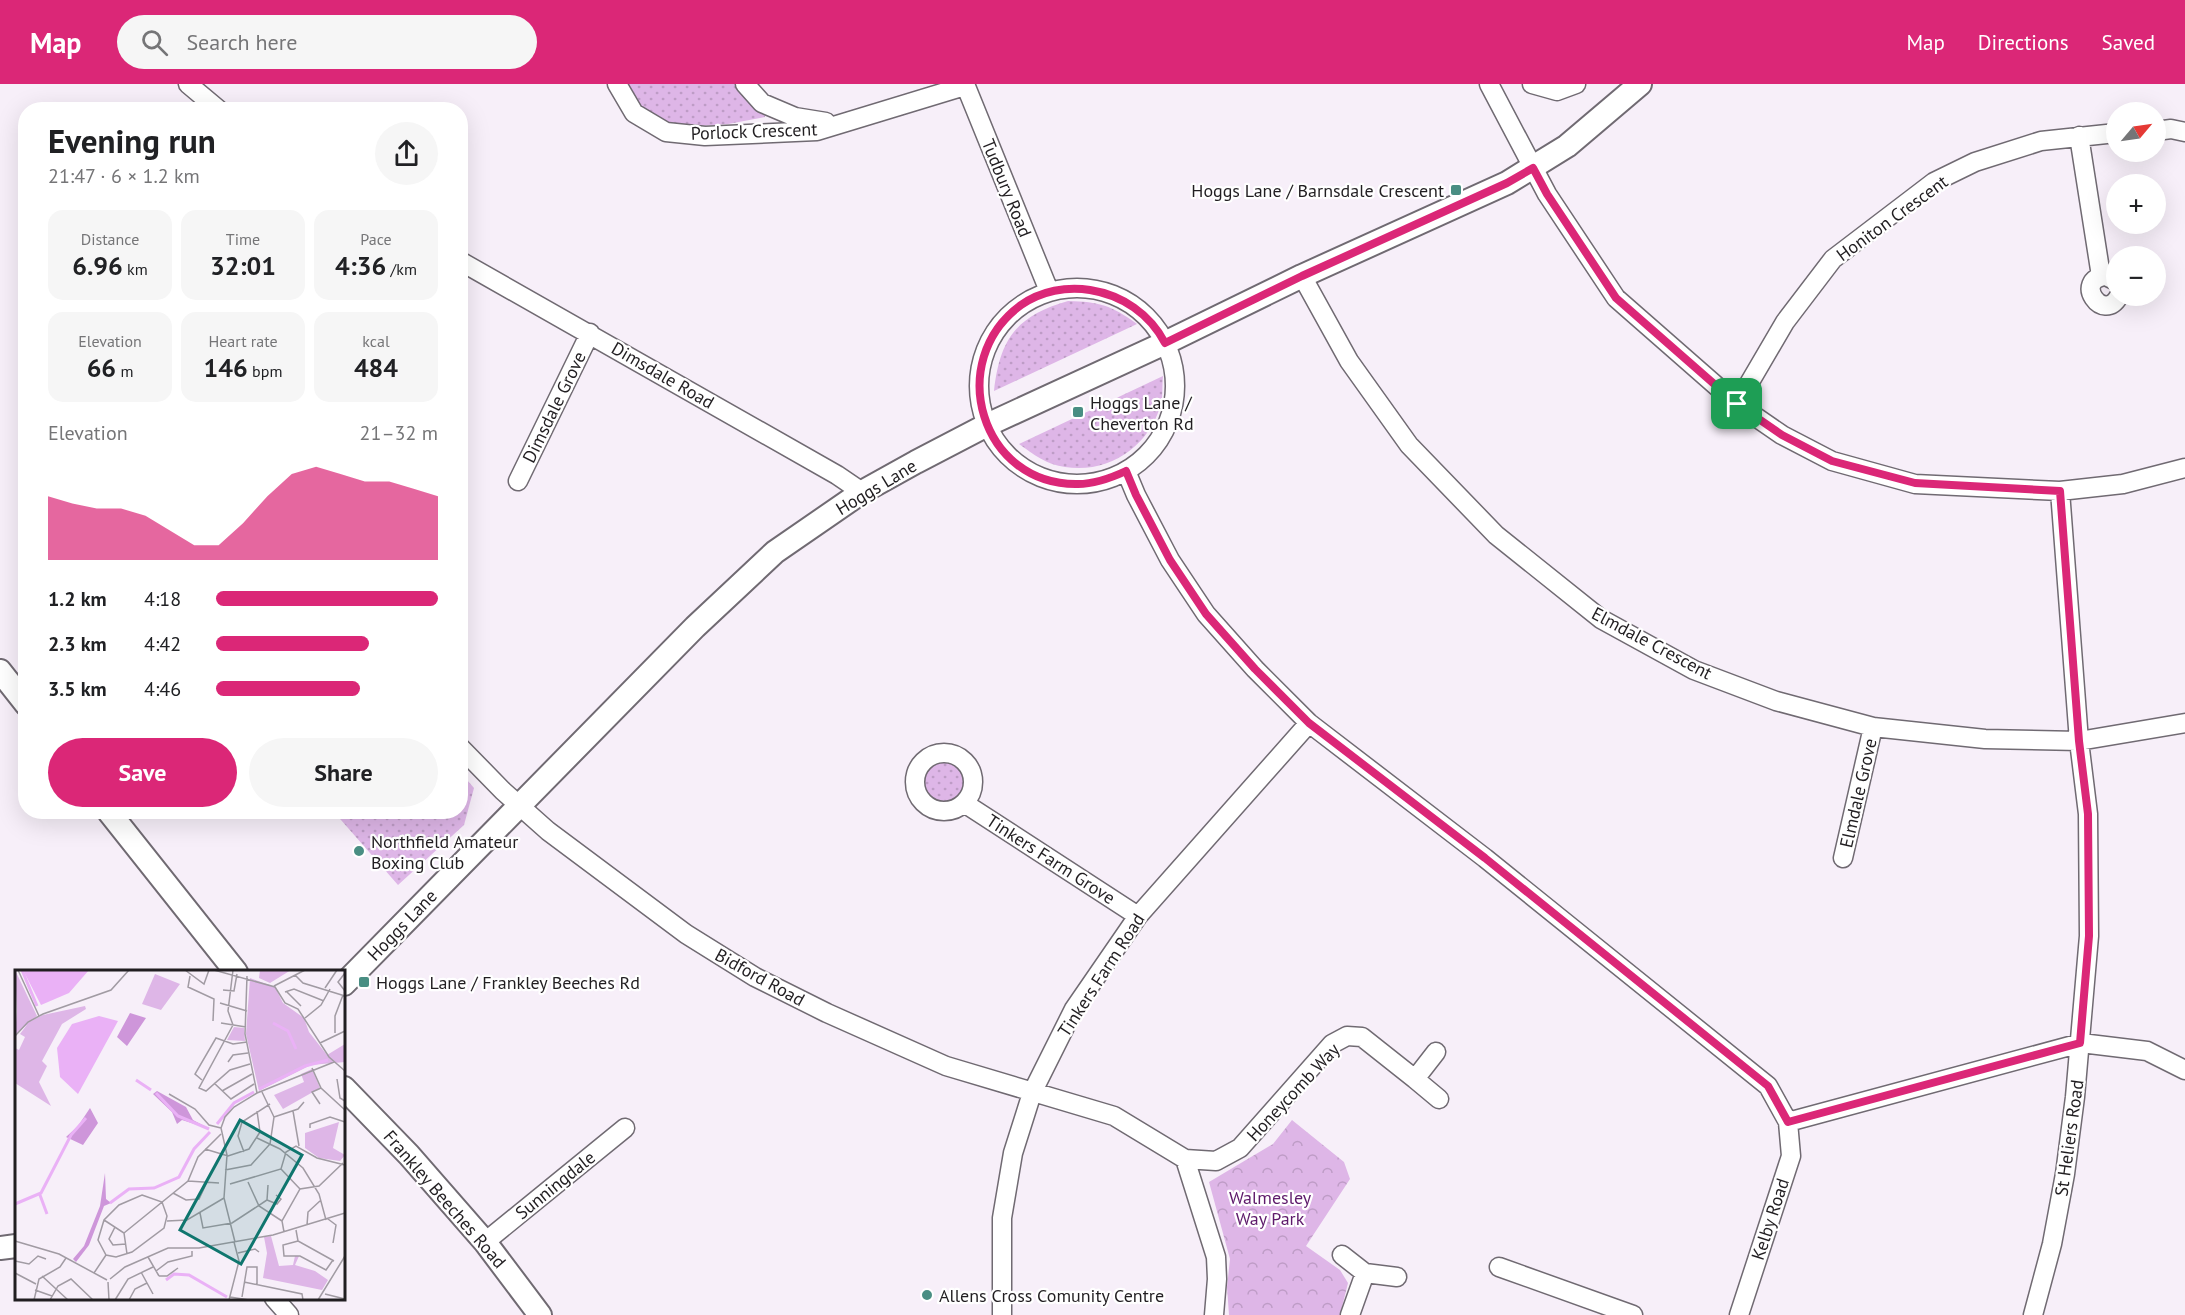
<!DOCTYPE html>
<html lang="en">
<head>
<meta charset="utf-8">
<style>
  body { margin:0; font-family:"PT Sans",sans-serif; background:#f6f6f6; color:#202124; height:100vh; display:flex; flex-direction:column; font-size:22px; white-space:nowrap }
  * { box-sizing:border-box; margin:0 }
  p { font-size:20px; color:#757577 }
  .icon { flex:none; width:33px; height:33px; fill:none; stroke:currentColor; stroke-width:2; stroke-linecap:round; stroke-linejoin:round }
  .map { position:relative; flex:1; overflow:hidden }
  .side { position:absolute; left:18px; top:18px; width:450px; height:717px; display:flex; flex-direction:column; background:#fff; border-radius:24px; box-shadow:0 6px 24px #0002 }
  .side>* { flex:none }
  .needle { width:39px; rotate:61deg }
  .fabs { position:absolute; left:2106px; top:18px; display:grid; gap:12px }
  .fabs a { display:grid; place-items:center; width:60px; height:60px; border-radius:50%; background:#fff; box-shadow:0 6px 24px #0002; font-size:30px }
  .pin { position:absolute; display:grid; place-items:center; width:51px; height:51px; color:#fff; margin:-26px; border-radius:12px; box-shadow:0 3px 9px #0006 }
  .round { display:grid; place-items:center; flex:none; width:63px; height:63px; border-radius:32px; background:#f6f6f6 }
  .summary { display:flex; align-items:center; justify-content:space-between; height:102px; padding:0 30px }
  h1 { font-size:33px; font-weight:800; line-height:45px }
  .metrics { display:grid; grid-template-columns:repeat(3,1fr); gap:9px; height:102px; padding:6px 30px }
  .metrics div { display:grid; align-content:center; border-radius:15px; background:#f6f6f6; text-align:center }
  .metrics b { font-size:26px; font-weight:800 }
  .metrics small { font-size:16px; font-weight:400 }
  .metrics p { font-size:16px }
  .chart { height:168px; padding:12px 30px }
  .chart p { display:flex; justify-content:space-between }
  .chart svg { width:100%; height:108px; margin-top:6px; fill:#db2777; opacity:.7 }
  .primary-button { display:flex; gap:12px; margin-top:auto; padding:12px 30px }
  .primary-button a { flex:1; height:69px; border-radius:36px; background:#db2777; color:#fff; font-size:24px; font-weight:800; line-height:69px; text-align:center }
  .primary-button a+a { background:#f6f6f6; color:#202124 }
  ul { padding:0 30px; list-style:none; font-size:20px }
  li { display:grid; grid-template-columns:96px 72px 1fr; align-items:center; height:45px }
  li i { height:15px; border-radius:8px; background:#db2777 }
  header { display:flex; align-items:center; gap:36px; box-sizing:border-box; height:84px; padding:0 30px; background:#db2777; color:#fff }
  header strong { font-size:28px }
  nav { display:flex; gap:33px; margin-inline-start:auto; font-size:21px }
  .search { width:420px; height:54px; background:#f6f6f6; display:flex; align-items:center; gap:15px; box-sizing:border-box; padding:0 21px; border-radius:33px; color:#757577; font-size:22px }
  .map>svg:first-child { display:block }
  .grass { fill:url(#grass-dots) }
  .park { fill:url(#park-crowns) }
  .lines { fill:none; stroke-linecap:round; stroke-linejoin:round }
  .minor-casing { stroke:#706a72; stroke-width:21 }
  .tertiary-casing { stroke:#706a72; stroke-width:26 }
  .minor { stroke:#fff; stroke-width:18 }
  .tertiary { stroke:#fff; stroke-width:22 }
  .route-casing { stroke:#fff; stroke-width:12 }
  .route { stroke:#db2777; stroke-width:8 }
  .poi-dot { fill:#498e83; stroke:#fff; stroke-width:2 }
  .labels { text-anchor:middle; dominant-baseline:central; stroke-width:4.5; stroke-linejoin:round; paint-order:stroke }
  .street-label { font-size:18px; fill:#211e21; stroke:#fff }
  .poi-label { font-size:18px; fill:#211e21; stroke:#fff; text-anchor:start }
  .park-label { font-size:18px; fill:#5e1a6b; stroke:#fff }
  .inset-river { fill:none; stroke:#eab1f6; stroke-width:3 }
  .inset-road { fill:none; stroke:#a19ba3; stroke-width:1.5 }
  .view { fill:#0f766e; fill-opacity:0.15; stroke:#0f766e; stroke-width:3 }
  .inset-edge { fill:none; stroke:#211e21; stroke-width:3 }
</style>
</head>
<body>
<header>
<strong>Map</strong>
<div class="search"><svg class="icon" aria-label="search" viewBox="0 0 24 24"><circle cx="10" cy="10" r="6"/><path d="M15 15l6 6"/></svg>Search here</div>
<nav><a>Map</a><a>Directions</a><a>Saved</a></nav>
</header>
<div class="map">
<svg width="2185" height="1231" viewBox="0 0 2185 1231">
  <defs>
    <pattern id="grass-dots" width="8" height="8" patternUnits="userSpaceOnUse" patternTransform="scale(1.5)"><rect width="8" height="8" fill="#deb6e7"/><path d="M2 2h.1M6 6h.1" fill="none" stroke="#be9cc6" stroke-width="1.8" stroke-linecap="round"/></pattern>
    <pattern id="park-crowns" width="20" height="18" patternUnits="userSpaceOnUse" patternTransform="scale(1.5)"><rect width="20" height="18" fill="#deb6e7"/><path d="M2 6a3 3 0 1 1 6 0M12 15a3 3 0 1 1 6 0" fill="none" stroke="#be9cc6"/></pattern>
  </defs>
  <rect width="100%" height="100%" fill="#f7eff9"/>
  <!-- grass -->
  <path class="grass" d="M 624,0 L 739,0 L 764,28 L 765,33 L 728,40 L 669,44 L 637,22 Z
    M 1068,217 C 1100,218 1111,221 1137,240 L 994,307 C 1000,255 1016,232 1068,217 Z
    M 1163,292 C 1162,301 1163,312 1161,320 C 1149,363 1108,390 1065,383 C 1047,381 1033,370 1019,360 Z
    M924 698a20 20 0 1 1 40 0a20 20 0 1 1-40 0Z
    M 461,689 L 474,704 L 464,741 L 398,801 L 334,728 L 460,728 Z"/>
  <!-- park -->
  <path class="park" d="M 1292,1036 L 1344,1078 L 1350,1095 L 1306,1162 L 1340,1186 L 1348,1199 L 1340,1231 L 1229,1231 L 1227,1203 L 1230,1175 L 1209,1098 L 1273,1060 Z"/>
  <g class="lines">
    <!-- minor casing -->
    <g class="minor-casing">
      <path id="minor" d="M 188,0 L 219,26
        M 617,0 L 634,29 L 666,48 L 705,52 L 817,47 L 965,2
        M 745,0 L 762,19 L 795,33 L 826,38
        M 965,0 L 1049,207
        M 1489,0 L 1547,110 L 1616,214 L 1737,320 L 1782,351 L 1832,377 L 1915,400 L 2060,407 L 2123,400 L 2185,384
        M 1532,0 L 1557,7 L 1576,0
        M 2156,47 L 2171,45 L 2185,48
        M 2079,52 L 2101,192
        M 460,177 L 837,391 L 862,408
        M 1302,192 L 1349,277 L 1409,361 L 1496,451 L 1601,535 L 1694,586 L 1776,617 L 1873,643 L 1985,655 L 2079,657 L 2185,639
        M 2116,197 L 2106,192 C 2072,195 2103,241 2119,212
        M979 302a98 98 0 1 1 196 0a98 98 0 1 1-196 0Z
        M 1737,320 L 1785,238 L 1833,175 L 1934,98 L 1975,78 L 2041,57 L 2116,49
        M 1126,387 L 1136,411 L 1170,476 L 1206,530 L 1255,585 L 1309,639 L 1485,774 L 1768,1002 L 1788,1038 L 2081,959 L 2147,967 L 2185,986
        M 518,397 L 590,249
        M 460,663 L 503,707 L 548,747 L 686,850 L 755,893 L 827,929 L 946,982 L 1114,1032 L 1185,1075 L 1216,1077 L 1240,1064 L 1332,960 L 1347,952 L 1362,953 L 1415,995 L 1436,968
        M915 698a29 29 0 1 1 58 0a29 29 0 1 1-58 0Z
        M 964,719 L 1138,832
        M 1843,774 L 1873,643
        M 1415,995 L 1439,1015
        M 1185,1075 L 1216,1173 L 1217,1195 L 1214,1231
        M 485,1158 L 625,1044
        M 1342,1171 L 1365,1189 L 1350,1231
        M 1499,1183 L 1633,1231
        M 1365,1189 L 1397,1193
        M 274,1214 L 289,1231
        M 1002,1231 L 1002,1134 L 1013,1069 L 1032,1009 L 1074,925 L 1138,832 L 1309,639
        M 1739,1231 L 1791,1072 L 1788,1038
        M 2033,1231 L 2052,1160 L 2065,1090 L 2075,1013 L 2089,852 L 2088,730 L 2079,657 L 2060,407"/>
    </g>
    <!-- tertiary casing -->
    <g class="tertiary-casing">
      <path id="tertiary" d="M 0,587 L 26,620
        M 109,728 L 236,888
        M 344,900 L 695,543 L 775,468 L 862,408 L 916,378 L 987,341 L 1165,259 L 1302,192 L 1507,99 L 1567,62 L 1640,0
        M 344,1004 L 409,1071 L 485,1158 L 540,1231
        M 0,1164 L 16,1162"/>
    </g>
    <!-- minor -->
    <use href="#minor" class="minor"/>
    <!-- tertiary -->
    <use href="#tertiary" class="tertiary"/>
  </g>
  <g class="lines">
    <!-- route casing -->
    <g class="route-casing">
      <path id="route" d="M 1533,84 L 1547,110 L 1616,214 L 1737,320 L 1782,351 L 1832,377 L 1915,399 L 2060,407 L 2079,657 L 2088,730 L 2089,852 L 2080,959 L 1788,1038 L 1768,1002 L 1485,774 L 1309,639 L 1255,585 L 1206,530 L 1170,476 L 1136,411 L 1126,387 C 1111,394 1095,400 1078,400 C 981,402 944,277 1021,221 C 1041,207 1067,202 1090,206 C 1122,211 1150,230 1165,259 L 1302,192 L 1507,99 Z"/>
    </g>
    <!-- route -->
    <use href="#route" class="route"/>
  </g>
  <!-- markers -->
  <g class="poi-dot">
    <rect x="1450" y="100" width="12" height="12" rx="3"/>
    <rect x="1072" y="322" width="12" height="12" rx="3"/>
    <circle cx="359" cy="767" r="6"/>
    <rect x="358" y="892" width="12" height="12" rx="3"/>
    <circle cx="927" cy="1211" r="6"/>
  </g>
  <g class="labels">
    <!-- street labels -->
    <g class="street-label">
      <text transform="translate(754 47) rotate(-2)">Porlock Crescent</text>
      <text transform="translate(1007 104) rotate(68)">Tudbury Road</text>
      <text transform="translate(1892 134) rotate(-36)">Honiton Crescent</text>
      <text transform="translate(663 291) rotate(30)">Dimsdale Road</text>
      <text transform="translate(554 323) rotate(-64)">Dimsdale Grove</text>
      <text transform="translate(876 403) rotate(-31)">Hoggs Lane</text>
      <text transform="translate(1652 559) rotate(28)">Elmdale Crescent</text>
      <text transform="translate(1858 709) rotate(-77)">Elmdale Grove</text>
      <text transform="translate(1051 775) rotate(33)">Tinkers Farm Grove</text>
      <text transform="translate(402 841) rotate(-46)">Hoggs Lane</text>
      <text transform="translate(1101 891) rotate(-57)">Tinkers Farm Road</text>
      <text transform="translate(760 893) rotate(29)">Bidford Road</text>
      <text transform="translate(1293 1008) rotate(-47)">Honeycomb Way</text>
      <text transform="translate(2069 1054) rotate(-82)">St Heliers Road</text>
      <text transform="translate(555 1101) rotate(-39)">Sunningdale</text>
      <text transform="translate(445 1115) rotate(49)">Frankley Beeches Road</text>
      <text transform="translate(1770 1135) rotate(-72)">Kelby Road</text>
    </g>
    <!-- poi labels -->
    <g class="poi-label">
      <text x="1444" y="106" text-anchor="end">Hoggs Lane / Barnsdale Crescent</text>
      <text x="1090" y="318">Hoggs Lane /<tspan x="1090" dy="21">Cheverton Rd</tspan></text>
      <text x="371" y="757">Northfield Amateur<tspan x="371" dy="21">Boxing Club</tspan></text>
      <text x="376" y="898">Hoggs Lane / Frankley Beeches Rd</text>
      <text x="939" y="1211">Allens Cross Comunity Centre</text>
    </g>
    <!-- park labels -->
    <g class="park-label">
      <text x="1270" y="1113">Walmesley<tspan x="1270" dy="21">Way Park</tspan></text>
    </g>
  </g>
  <!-- overview -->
  <g transform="translate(15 886)">
    <rect width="330" height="330" fill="#f7eff9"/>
    <path d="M 0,0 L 22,46 L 0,65 L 2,41 ZM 245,0 L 276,0 L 255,13 L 244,8 ZM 140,4 L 165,14 L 146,40 L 127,34 ZM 70,36 L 71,39 L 47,54 L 27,91 L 32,96 L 24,112 L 36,136 L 0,113 L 0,78 L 4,80 L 10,67 L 5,64 L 14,52 L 28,45 ZM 219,57 L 229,58 L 230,71 L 212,70 ZM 324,152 L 318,178 L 330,185 L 325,191 L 304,188 L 290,178 L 290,163 Z" fill="#deb6e7"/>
    <path d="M 115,43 L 131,48 L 112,76 L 102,67 ZM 142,121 L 171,137 L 178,150 L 195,159 L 167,150 L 162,154 L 157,142 L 138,124 ZM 75,138 L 83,153 L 68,175 L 51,167 L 63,156 ZM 90,203 L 91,229 L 96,233 L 89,236 L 74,275 L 61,292 L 58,289 L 69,276 L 85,236 Z" fill="#ce96da"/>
    <path d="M 235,8 L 260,17 L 268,33 L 289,48 L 294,62 L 312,85 L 330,74 L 330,92 L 296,95 L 244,121 L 231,64 ZM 297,99 L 305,118 L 268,139 L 259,125 L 289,112 L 286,104 ZM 256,266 L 264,296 L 278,295 L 280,286 L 284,286 L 280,295 L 300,301 L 313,310 L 307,320 L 248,308 L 252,283 L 249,267 Z" fill="#deb6e7"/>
    <path d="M 8,0 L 74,0 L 54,23 L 26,35 ZM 84,46 L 103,51 L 63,124 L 45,107 L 42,78 L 57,54 Z" fill="#eab1f6"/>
    <path class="inset-river" d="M 7,0 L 22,36M 258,53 L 273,61 L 281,79M 121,110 L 136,120M 244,119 L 290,96 L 313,90M 141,123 L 163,146 L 194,159M 202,154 L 219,133 L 239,122M 25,225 L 32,244M 95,233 L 114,219 L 139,218 L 164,207 L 179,179 L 195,162M 0,234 L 26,223 L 56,165 L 71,148M 151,310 L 159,304 L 174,305 L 212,327"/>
    <path class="inset-road" d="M 3,0 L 24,46M 170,0 L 189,14 L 194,0M 199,0 L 260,17 L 270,33 L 283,39 L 314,87 L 330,101M 218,0 L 213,41 L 218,55M 330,3 L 323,12 L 330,21M 280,5 L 288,13 L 330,26M 175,6 L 173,17 L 199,29 L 198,51M 232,6 L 230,64 L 242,123M 259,16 L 290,0M 310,18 L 322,0M 208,20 L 219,21 L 222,4M 270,22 L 279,19 L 309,31M 272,22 L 286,36M 205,33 L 232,41M 290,48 L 306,35 L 315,19M 206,53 L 231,57M 218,55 L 184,118 L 191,121 L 215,100 L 235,94M 320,63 L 320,46 L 328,25M 0,66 L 13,52 L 28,44 L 96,20 L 114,0M 305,73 L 330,61M 213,92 L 218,85 L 233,83M 297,98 L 306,118 L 330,140M 322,109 L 325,128 L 330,131M 187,110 L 180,104 L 201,68 L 218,74 L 232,72M 199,113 L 216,129 L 239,114M 207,121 L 237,104M 154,124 L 180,139 L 194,155 L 206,158M 305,134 L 297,122 L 306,118M 278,141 L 284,176M 259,147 L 283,139 L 289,132M 295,158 L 295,154 L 315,147 L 330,152M 242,168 L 265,179 L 288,198 L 304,224 L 311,250M 190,179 L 213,186 L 234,179 L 245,162 L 242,141M 229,182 L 223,166 L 227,152 L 255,134M 266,199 L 285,219M 210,200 L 236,195 L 255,174 L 259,147 L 247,122M 173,211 L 204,213M 233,212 L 244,236 L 267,251M 215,214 L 266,199 L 271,182 L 281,176 L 302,188 L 330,195M 158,223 L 171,230 L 184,229 L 192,212M 127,225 L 147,232 L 152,246 L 149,258 L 117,282 L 101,287 L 91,285 L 83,270 L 89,250 L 104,235 ZM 252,230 L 262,234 L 266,229 L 261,225M 185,243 L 188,258 L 217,253 L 252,230 L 253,215M 313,249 L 321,255 L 318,273M 89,250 L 109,263 L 112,284M 152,251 L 172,250 L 209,228M 292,255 L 293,242 L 306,230M 100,257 L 94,269 L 98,275 L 111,274M 281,260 L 283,271 L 319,291M 269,262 L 267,251 L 285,219 L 304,216 L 328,193M 109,263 L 173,211 L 183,187 L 206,164M 0,271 L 44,284 L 92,310M 283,271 L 268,275 L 269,286 L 285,286 L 311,300 L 318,290M 220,272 L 209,228 L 212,185 L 206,158 L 210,147 L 219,137 L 242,123 L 319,92M 223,283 L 240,279 L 244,282M 133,287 L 144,306M 0,291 L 14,294 L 23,286 L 31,289M 141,301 L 153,292 L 177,286 L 177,281M 126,302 L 138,324M 0,303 L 21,314M 79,303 L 91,285M 27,306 L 53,330M 144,306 L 152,306 L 163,298M 95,309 L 110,297 L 153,278 L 184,278 L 258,265 L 330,243M 93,312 L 94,330M 229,312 L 287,324 L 288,330M 20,320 L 37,326M 310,324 L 330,329M 215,327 L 234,330M 227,327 L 232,297 L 242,297 L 242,315M 19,330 L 24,309 L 45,297 L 51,288M 35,330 L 43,316 L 56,309 L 78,330M 100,330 L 113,309 L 138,297M 114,330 L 120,319 L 132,313M 214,330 L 224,291 L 219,272M 303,330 L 330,286"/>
    <path class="view" d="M 225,150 L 287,185 L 226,294 L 165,260 Z"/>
    <rect width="330" height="330" class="inset-edge"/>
  </g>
</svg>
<div class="fabs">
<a><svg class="needle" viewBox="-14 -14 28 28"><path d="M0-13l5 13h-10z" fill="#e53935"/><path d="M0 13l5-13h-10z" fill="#757577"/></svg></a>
<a>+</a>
<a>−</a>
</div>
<div class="pin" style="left:1737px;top:320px;background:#1e9e55"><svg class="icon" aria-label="arrive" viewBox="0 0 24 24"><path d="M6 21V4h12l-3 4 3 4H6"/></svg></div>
<section class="side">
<div class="summary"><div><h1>Evening run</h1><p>21:47 · 6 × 1.2 km</p></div><a class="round"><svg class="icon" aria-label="share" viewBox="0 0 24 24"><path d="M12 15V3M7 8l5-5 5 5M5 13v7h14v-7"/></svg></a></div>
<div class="metrics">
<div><p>Distance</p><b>6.96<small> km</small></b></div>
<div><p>Time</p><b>32:01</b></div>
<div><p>Pace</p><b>4:36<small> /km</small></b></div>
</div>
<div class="metrics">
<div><p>Elevation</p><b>66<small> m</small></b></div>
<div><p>Heart rate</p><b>146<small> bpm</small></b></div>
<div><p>kcal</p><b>484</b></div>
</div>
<div class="chart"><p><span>Elevation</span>21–32 m</p>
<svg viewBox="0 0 160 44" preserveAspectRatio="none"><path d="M0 44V18L10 21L20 23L30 23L40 26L50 32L60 38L70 38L80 29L90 18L100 9L110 6L120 9L130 12L140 12L150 15L160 18V44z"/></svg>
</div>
<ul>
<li><b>1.2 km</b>4:18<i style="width:100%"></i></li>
<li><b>2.3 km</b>4:42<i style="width:69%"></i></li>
<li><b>3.5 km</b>4:46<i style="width:65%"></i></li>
</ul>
<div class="primary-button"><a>Save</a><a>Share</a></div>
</section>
</div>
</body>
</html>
